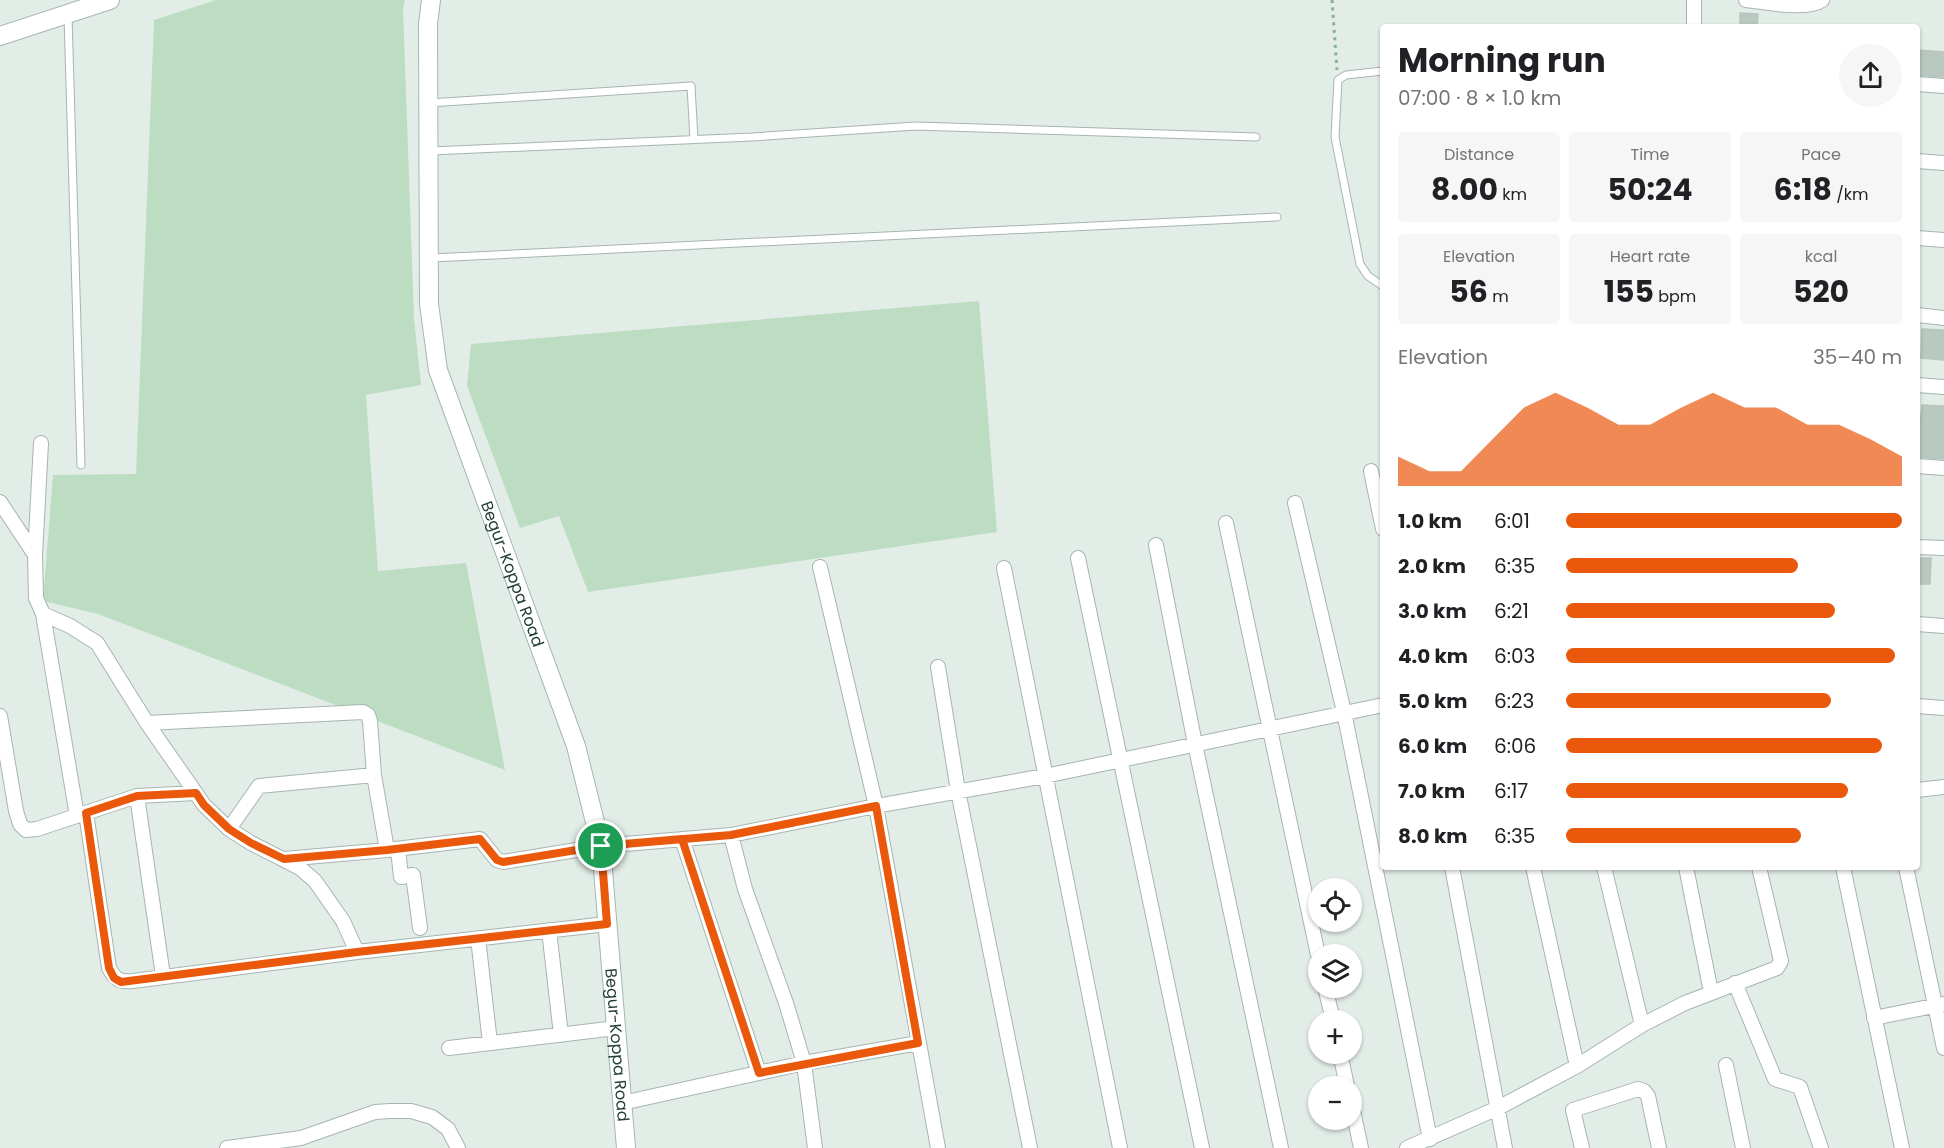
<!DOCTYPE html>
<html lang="en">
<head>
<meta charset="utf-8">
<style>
  body { margin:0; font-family:Poppins,sans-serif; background:#f6f6f6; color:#202124; height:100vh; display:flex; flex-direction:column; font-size:22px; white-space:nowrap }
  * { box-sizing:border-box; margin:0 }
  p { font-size:20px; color:#757577 }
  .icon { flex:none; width:33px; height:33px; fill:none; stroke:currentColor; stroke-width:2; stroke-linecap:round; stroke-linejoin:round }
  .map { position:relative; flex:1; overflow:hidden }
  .sheet { position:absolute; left:1380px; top:24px; width:540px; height:846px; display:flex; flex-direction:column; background:#fff; border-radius:6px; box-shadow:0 2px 4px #0004 }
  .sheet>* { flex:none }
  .buttons { position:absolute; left:1308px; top:878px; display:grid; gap:12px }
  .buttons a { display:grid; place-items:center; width:54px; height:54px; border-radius:50%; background:#fff; box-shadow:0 2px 4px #0004; font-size:30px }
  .pin { position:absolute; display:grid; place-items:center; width:51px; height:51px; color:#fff; margin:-26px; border:3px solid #fff; border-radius:50%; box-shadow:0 2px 6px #0007 }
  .round { display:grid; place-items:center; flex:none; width:63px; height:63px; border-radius:32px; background:#f6f6f6 }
  .head { display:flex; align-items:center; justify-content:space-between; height:102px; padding:0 18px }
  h1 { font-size:33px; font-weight:700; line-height:45px }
  .metrics { display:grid; grid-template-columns:repeat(3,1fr); gap:9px; height:102px; padding:6px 18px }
  .metrics div { display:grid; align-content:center; border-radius:6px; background:#f6f6f6; text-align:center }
  .metrics b { font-size:30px; font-weight:700 }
  .metrics small { font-size:16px; font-weight:400 }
  .metrics p { font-size:16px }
  .chart { height:168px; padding:12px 18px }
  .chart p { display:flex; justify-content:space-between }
  .chart svg { width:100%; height:108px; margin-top:6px; fill:#ea580c; opacity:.7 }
  ul { padding:0 18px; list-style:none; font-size:20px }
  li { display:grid; grid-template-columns:96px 72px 1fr; align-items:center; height:45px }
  li i { height:15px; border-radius:8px; background:#ea580c }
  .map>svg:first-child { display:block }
  .green { fill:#bdddc3 }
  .building { fill:#b9c8c1; stroke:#b6c6be; stroke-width:1.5 }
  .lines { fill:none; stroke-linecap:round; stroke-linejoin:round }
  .service-casing { stroke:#a6b5af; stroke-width:9 }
  .minor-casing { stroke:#a6b5af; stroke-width:16 }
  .tertiary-casing { stroke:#a6b5af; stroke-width:20 }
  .secondary-casing { stroke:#a2b8af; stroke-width:20 }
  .path { stroke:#84b09f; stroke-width:3; stroke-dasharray:3 4.5; stroke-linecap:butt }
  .service { stroke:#fff; stroke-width:7 }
  .minor { stroke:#fff; stroke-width:14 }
  .tertiary { stroke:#fff; stroke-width:18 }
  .secondary { stroke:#fff; stroke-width:18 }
  .route-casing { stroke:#fff; stroke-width:12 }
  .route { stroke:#ea580c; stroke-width:8 }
  .labels { text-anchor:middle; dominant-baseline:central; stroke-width:5; stroke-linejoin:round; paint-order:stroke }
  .street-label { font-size:16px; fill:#233e35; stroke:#f4f9f6 }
</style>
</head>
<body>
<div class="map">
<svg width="1944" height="1148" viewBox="0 0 1944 1148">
  <rect width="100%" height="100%" fill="#e3ede8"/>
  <!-- green -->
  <path class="green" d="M 216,0 L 405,0 L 403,9 L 414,319 L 421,385 L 366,395 L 378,571 L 466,563 L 505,770 L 98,614 L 43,601 L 53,475 L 136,474 L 154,20 Z
    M 979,301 L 997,532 L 588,592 L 559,516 L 520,528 L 467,386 L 471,344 Z"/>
  <!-- building -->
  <path class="building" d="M 1740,13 L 1758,14 L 1757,27 L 1740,27 Z
    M 1917,50 L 1944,52 L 1944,77 L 1917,75 Z
    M 1922,329 L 1944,330 L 1944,360 L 1921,358 Z
    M 1922,405 L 1944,406 L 1944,459 L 1917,457 Z
    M 1917,558 L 1931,558 L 1930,584 L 1917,584 Z"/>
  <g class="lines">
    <!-- service casing -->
    <g class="service-casing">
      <path id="service" d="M 68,15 L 81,465
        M 1383,71 L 1346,75 L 1338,80 L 1335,137 L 1360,264 L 1368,276 L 1383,286
        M 429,103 L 691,86 L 694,139
        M 431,151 L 752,137 L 916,126 L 1256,137
        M 431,258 L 1277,217"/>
    </g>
    <!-- minor casing -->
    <g class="minor-casing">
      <path id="minor" d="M 1746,0 C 1766,2 1805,11 1822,0
        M 1694,27 L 1694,0
        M 1917,84 L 1944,86
        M 1917,161 L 1944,163
        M 1917,238 L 1944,240
        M 1917,315 L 1944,318
        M 1917,385 L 1944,387
        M 1917,466 L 1944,468
        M 1371,471 L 1383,529
        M 0,502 L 35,555 L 36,598 L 43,614 L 70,626 L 97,643 L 147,723 L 204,805 L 229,829 L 251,843 L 300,868 L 315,881 L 343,921 L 357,952 L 607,924
        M 1295,503 L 1344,712 L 1430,1139
        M 1226,523 L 1318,955
        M 1156,545 L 1195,744 L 1281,1148
        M 1917,547 L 1944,548
        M 35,555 L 41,443
        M 1078,558 L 1202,1148
        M 820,567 L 876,806 L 938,1148
        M 1004,568 L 1120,1148
        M 43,614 L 77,816
        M 1917,624 L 1944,626
        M 938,667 L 958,791 L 1030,1148
        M 1917,706 L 1944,708
        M 0,716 L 16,811 L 20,824 L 26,830 L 37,829 L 137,796 L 196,793
        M 147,723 L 363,712 L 368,715 L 370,721 L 374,775 L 387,850
        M 1917,790 L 1944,787
        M 137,796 L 163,976
        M 86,813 L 109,968 C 115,980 120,982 133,981 L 357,952
        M 229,829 L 259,786 L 374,775
        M 731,835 L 745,889 L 786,1003 L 804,1063 L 815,1148
        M 682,839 L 759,1073
        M 398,849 L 401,877 L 413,875 L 420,928
        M 284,859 L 387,850 L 480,839 L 497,860 L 503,862 L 601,846 L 731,835 L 876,806 L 1045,776 L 1383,705
        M 1452,867 L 1505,1148
        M 1533,867 L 1577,1066
        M 1604,867 L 1642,1025
        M 1686,867 L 1711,992
        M 1843,867 L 1902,1148
        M 1906,867 L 1944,1048
        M 549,930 L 561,1035
        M 478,938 L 490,1043
        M 1735,983 L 1775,1079 L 1800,1087 L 1821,1148
        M 1325,987 L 1333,1020
        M 1874,1018 L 1943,1004
        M 449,1048 L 616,1028
        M 1340,1053 L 1347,1086
        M 1726,1065 L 1743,1148
        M 622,1103 L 804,1063 L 918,1043
        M 1352,1106 L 1361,1148
        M 227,1148 L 301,1138 L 375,1112 L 390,1111 L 411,1111 L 432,1117 L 448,1129 L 458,1148
        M 1407,1148 L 1498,1108 L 1577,1066 L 1642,1025 L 1685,1003 L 1777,968 L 1781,961 L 1759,867
        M 1582,1148 L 1573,1110 L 1638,1089 L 1644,1091 L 1648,1096 L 1659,1148"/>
    </g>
    <!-- tertiary casing -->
    <g class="tertiary-casing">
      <path id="tertiary" d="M 0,36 L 110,0"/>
    </g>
    <!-- secondary casing -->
    <g class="secondary-casing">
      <g id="secondary">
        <path id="s1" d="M 431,0 L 428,24 L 429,304 L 438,370 L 576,746 L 601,846 L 626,1148"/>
      </g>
    </g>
    <!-- path -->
    <path class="path" d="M 1332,0 L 1337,70"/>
    <!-- service -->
    <use href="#service" class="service"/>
    <!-- minor -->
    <use href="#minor" class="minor"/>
    <!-- tertiary -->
    <use href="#tertiary" class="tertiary"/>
    <!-- secondary -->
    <use href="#secondary" class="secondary"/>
  </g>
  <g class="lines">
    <!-- route casing -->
    <g class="route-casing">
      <path id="route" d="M 601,846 L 503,862 L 497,860 L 480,839 L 387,850 L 284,859 L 251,843 L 229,829 L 204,805 L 196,793 L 137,796 L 86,813 L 109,968 L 114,978 L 121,982 L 357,952 L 607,924 L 601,846 L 731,835 L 876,806 L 918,1043 L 759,1073 L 682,839 L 601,846"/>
    </g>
    <!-- route -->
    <use href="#route" class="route"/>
  </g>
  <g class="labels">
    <!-- street labels -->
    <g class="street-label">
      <text stroke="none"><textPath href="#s1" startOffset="588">Begur-Koppa Road</textPath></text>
      <text stroke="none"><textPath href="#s1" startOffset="1074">Begur-Koppa Road</textPath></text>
    </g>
  </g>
</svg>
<div class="buttons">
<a><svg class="icon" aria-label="locate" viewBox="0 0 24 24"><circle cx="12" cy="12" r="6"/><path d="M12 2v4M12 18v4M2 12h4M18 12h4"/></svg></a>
<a><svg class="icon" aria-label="layers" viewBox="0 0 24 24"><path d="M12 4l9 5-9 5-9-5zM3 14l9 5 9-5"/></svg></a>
<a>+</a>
<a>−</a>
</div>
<div class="pin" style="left:601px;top:846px;background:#1e9e55"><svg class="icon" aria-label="arrive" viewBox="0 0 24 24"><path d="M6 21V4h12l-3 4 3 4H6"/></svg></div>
<section class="sheet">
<div class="head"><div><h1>Morning run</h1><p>07:00 · 8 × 1.0 km</p></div><a class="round"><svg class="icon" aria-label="share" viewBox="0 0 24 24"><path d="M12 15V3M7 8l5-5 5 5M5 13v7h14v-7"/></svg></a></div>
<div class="metrics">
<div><p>Distance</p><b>8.00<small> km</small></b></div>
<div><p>Time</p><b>50:24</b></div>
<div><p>Pace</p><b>6:18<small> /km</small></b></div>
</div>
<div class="metrics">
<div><p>Elevation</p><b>56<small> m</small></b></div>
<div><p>Heart rate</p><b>155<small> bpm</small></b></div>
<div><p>kcal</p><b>520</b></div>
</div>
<div class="chart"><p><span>Elevation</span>35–40 m</p>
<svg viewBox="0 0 160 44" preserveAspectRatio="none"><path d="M0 44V32L10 38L20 38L30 25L40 12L50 6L60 12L70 19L80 19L90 12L100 6L110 12L120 12L130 19L140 19L150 25L160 32V44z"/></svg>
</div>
<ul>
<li><b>1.0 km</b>6:01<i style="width:100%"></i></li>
<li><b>2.0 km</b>6:35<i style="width:69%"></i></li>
<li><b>3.0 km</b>6:21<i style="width:80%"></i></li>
<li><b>4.0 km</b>6:03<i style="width:98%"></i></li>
<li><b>5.0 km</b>6:23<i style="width:79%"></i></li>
<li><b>6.0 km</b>6:06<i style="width:94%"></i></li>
<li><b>7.0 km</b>6:17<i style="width:84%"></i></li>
<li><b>8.0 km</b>6:35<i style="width:70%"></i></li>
</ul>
</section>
</div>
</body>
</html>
